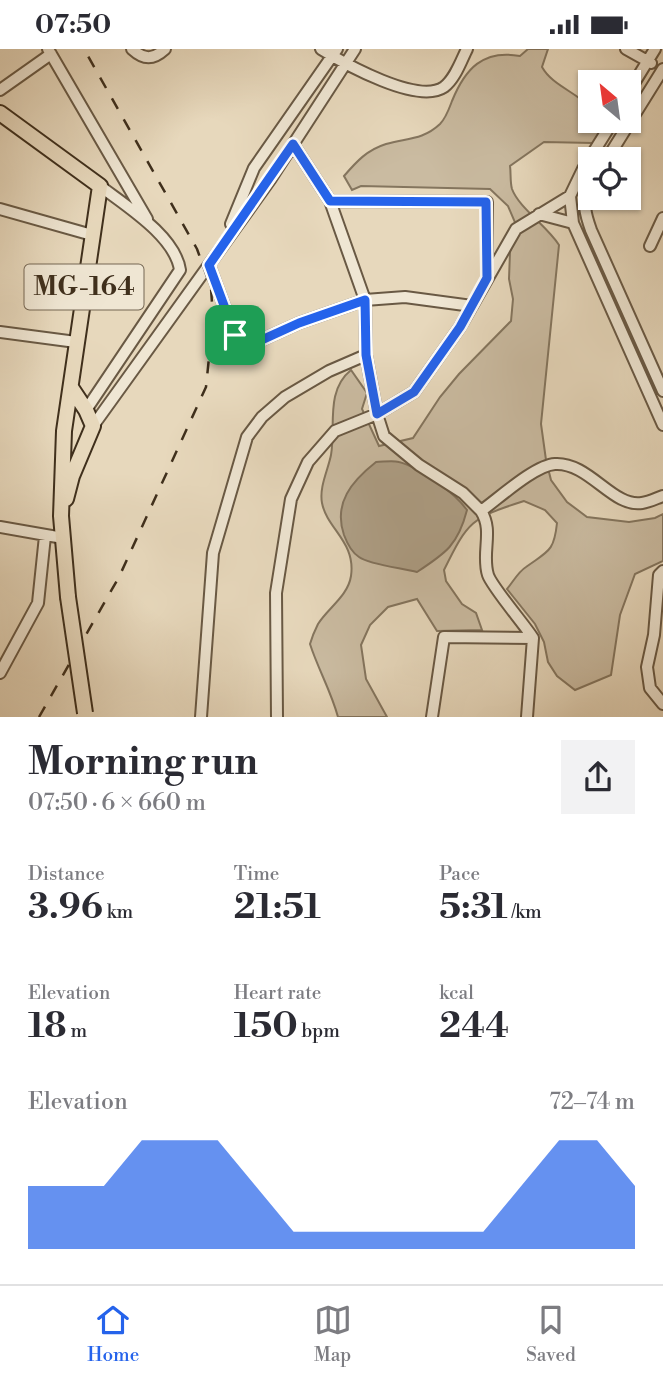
<!DOCTYPE html>
<html lang="en">
<head>
<meta charset="utf-8">
<style>
  body { margin:0; font-family:"Libre Bodoni",serif; background:#f2f2f3; color:#2b2b33; height:100vh; display:flex; flex-direction:column; font-size:26px; white-space:nowrap }
  * { box-sizing:border-box; margin:0 }
  p { font-size:23px; color:#7c7c81 }
  .icon { flex:none; width:38px; height:38px; fill:none; stroke:currentColor; stroke-width:2; stroke-linecap:round; stroke-linejoin:round }
  .map { position:relative; height:668px; overflow:hidden }
  .details { display:flex; flex-direction:column; background:#fff; flex:1 }
  .details>* { flex:none }
  .needle { width:46px; rotate:331deg }
  .buttons { position:absolute; left:578px; top:21px; display:grid; gap:14px }
  .buttons a { display:grid; place-items:center; width:63px; height:63px; border-radius:0px; background:#fff; box-shadow:0 2px 5px #0004; font-size:35px }
  .pin { position:absolute; display:grid; place-items:center; width:60px; height:60px; color:#fff; margin:-30px; border-radius:14px; box-shadow:0 4px 10px #0006 }
  .round { display:grid; place-items:center; flex:none; width:74px; height:74px; border-radius:0px; background:#f2f2f3 }
  .headline { display:flex; align-items:center; justify-content:space-between; height:119px; padding:0 28px }
  h1 { font-size:38px; font-weight:700; line-height:52px }
  .figures { display:grid; grid-template-columns:repeat(3,1fr); gap:10px; height:119px; padding:7px 28px }
  .figures div { display:grid; align-content:center }
  .figures b { font-size:35px; font-weight:700 }
  .figures small { font-size:19px; font-weight:400 }
  .figures p { font-size:19px }
  .chart { height:196px; padding:14px 28px }
  .chart p { display:flex; justify-content:space-between }
  .chart svg { width:100%; height:126px; margin-top:7px; fill:#2563eb; opacity:.7 }
  .status { display:flex; justify-content:space-between; align-items:center; height:49px; padding:0 35px; background:#fff; direction:ltr }
  .status svg { height:19px; fill:currentColor }
  .tabs { display:flex; justify-content:space-around; align-items:center; height:98px; border-top:2px solid #e1e1e2; background:#fff; font-size:19px; color:#7c7c81 }
  .tabs a { display:grid; justify-items:center; gap:4px }
  .tabs .on { color:#2563eb }
  .map>svg:first-child { display:block }
  .green { fill:#cabba1; stroke:#84755e; stroke-width:2 }
  .water { fill:#ae9f86; stroke:#82725c; stroke-width:2 }
  .lines { fill:none; stroke-linecap:round; stroke-linejoin:round }
  .minor-casing { stroke:#695944; stroke-width:14 }
  .major-casing { stroke:#3f2f1c; stroke-width:18 }
  .minor { stroke:#efe6d3; stroke-width:10 }
  .major { stroke:#e7d8bc; stroke-width:14 }
  .rail { stroke:#3f2f1c; stroke-width:2.5; stroke-dasharray:12 12; stroke-linecap:butt }
  .major-bridge-casing { stroke:#3f2f1c; stroke-width:18; stroke-linecap:butt }
  .major-bridge { stroke:#e7d8bc; stroke-width:14 }
  .route-casing { stroke:#fff; stroke-width:14 }
  .route { stroke:#2563eb; stroke-width:9 }
  .labels { text-anchor:middle; dominant-baseline:central; stroke-width:5; stroke-linejoin:round; paint-order:stroke }
  .shield { fill:#efe6d3; stroke:#746653; stroke-width:2 }
  .shield-label { font-size:26px; font-weight:bold; fill:#3f2f1c }
</style>
</head>
<body>
<div class="status"><b>07:50</b><svg viewBox="0 0 49 12"><path d="M0 12V9h3v3zM5 12V6h3v6zM10 12V3h3v9zM15 12V0h3v12zM26 1h20v11H26zM47 4h2v5h-2z"/></svg></div>
<div class="map">
<svg width="663" height="668" viewBox="0 0 663 668">
  <rect width="100%" height="100%" fill="#e7d8bc"/>
  <filter id="stains"><feTurbulence type="fractalNoise" baseFrequency=".00286" numOctaves="4"/><feColorMatrix values="0 0 0 0 .2 0 0 0 0 .09 0 0 0 0 .02 0 0 0 .5 -.17"/></filter>
  <radialGradient id="worn" r=".72"><stop offset=".6" stop-color="#630" stop-opacity="0"/><stop offset="1" stop-color="#630" stop-opacity=".3"/></radialGradient>
  <!-- green -->
  <path class="green" d="M 528,0 L 548,0 L 542,18 C 552,36 574,42 590,58 L 590,72 L 598,72 L 601,81 L 593,94 L 544,93 L 510,117 C 511,124 510,133 512,140 C 519,159 547,177 559,196 L 541,375 L 546,411 L 551,431 L 567,453 L 587,468 L 629,473 L 655,469 L 663,465 L 663,512 L 635,525 L 620,566 L 611,626 L 575,641 L 557,627 L 548,613 L 544,593 L 535,575 L 507,540 C 513,533 518,523 526,518 C 548,502 554,503 557,474 L 545,461 L 524,452 C 471,469 468,472 444,521 L 446,532 L 462,555 L 476,564 L 482,581 L 437,582 L 417,550 L 388,558 L 370,576 L 361,596 L 366,630 L 387,668 L 338,668 C 331,642 318,620 310,595 C 312,588 315,581 318,575 C 328,559 348,547 351,527 C 356,493 327,480 322,454 C 319,438 328,421 331,406 C 336,378 325,342 351,321 L 367,344 L 362,360 L 379,397 L 413,389 L 440,348 L 459,325 L 511,272 L 513,250 L 509,230 L 510,203 L 517,178 L 508,157 L 490,140 L 361,137 L 352,141 L 344,127 C 357,112 367,101 386,95 C 407,89 423,91 440,75 C 446,69 449,60 452,52 C 465,20 483,0 520,7 Z"/>
  <!-- water -->
  <path class="water" d="M 376,413 C 383,413 392,411 399,413 C 419,418 455,444 467,461 C 458,496 446,504 417,523 C 402,519 370,516 359,508 C 351,503 347,494 344,486 C 333,454 352,432 376,413 Z"/>
  <g class="lines">
    <!-- minor casing -->
    <g class="minor-casing">
      <path id="minor" d="M 48,0 L 147,170
        M 132,0 C 144,11 153,11 165,0
        M 321,0 C 345,15 418,56 444,38 C 455,30 461,12 467,0
        M 626,0 L 651,14
        M 0,41 L 51,5
        M 628,44 L 655,0
        M 613,72 L 583,120 L 570,147 L 573,174 L 663,376
        M 293,95 L 330,152 L 365,251 L 366,306 L 377,365 L 384,387 L 419,416 L 463,444 L 481,462 C 498,450 535,416 555,415 C 589,413 613,459 642,454 C 649,453 657,449 663,447
        M 607,110 L 663,20
        M 590,138 C 581,152 586,167 591,181 L 663,342
        M 330,152 L 487,153 L 487,228
        M 0,160 L 92,186
        M 539,165 L 573,174
        M 231,175 L 254,119 L 337,0
        M 650,197 L 663,169
        M 209,216 L 235,286 L 243,294 L 253,295 L 299,274 L 365,251 L 405,248 L 472,257
        M 0,283 L 76,293
        M 86,361 L 180,221 C 175,187 126,157 100,137
        M 93,377 L 270,131 L 355,0
        M 481,462 C 494,482 481,504 488,526 C 492,538 524,575 533,589 L 527,668
        M 0,478 L 63,489
        M 663,522 L 659,526 L 654,586 L 647,618 L 650,639 L 663,655
        M 0,624 L 38,554 L 45,487
        M 201,668 L 213,504 L 247,388 L 262,368 L 285,348 L 329,322 L 366,306
        M 277,668 L 276,544 L 291,450 L 308,413 L 335,382 L 377,365 L 414,343 L 460,278 L 516,180 L 570,147
        M 432,668 L 444,588 L 533,589"/>
    </g>
    <!-- major casing -->
    <g class="major-casing">
      <path id="major" d="M 0,64 L 100,137 L 64,382 L 61,467 L 68,548
        M 66,450 L 72,427 L 93,377 L 86,361 L 72,340"/>
    </g>
    <!-- minor -->
    <use href="#minor" class="minor"/>
    <!-- major -->
    <use href="#major" class="major"/>
    <!-- rail -->
    <path class="rail" d="M 39,668 L 119,528 L 206,338 L 213,269 L 211,239 L 197,200 L 84,0"/>
    <!-- major-bridge casing -->
    <g class="major-bridge-casing">
      <path id="major-bridge" d="M 68,548 L 85,664"/>
    </g>
    <!-- major-bridge -->
    <use href="#major-bridge" class="major-bridge"/>
  </g>
  <g class="lines">
    <!-- route casing -->
    <g class="route-casing">
      <path id="route" d="M 293,95 L 330,152 L 486,153 L 487,229 L 460,278 L 414,343 L 377,365 L 366,306 L 365,251 L 299,274 L 253,295 L 243,294 L 235,286 L 209,216 Z"/>
    </g>
    <!-- route -->
    <use href="#route" class="route"/>
  </g>
  <g class="labels">
    <!-- shield labels -->
    <rect class="shield" x="24.5" y="215.5" width="119" height="45" rx="5"/>
    <g class="shield-label">
      <text x="84" y="238">MG-164</text>
    </g>
  </g>
  <rect width="100%" height="100%" filter="url(#stains)"/>
  <rect width="100%" height="100%" fill="url(#worn)"/>
</svg>
<div class="buttons">
<a><svg class="needle" viewBox="-14 -14 28 28"><path d="M0-13l5 13h-10z" fill="#e53935"/><path d="M0 13l5-13h-10z" fill="#7c7c81"/></svg></a>
<a><svg class="icon" aria-label="locate" viewBox="0 0 24 24"><circle cx="12" cy="12" r="6"/><path d="M12 2v4M12 18v4M2 12h4M18 12h4"/></svg></a>
</div>
<div class="pin" style="left:235px;top:286px;background:#1e9e55"><svg class="icon" aria-label="arrive" viewBox="0 0 24 24"><path d="M6 21V4h12l-3 4 3 4H6"/></svg></div>
</div>
<section class="details">
<div class="headline"><div><h1>Morning run</h1><p>07:50 · 6 × 660 m</p></div><a class="round"><svg class="icon" aria-label="share" viewBox="0 0 24 24"><path d="M12 15V3M7 8l5-5 5 5M5 13v7h14v-7"/></svg></a></div>
<div class="figures">
<div><p>Distance</p><b>3.96<small> km</small></b></div>
<div><p>Time</p><b>21:51</b></div>
<div><p>Pace</p><b>5:31<small> /km</small></b></div>
</div>
<div class="figures">
<div><p>Elevation</p><b>18<small> m</small></b></div>
<div><p>Heart rate</p><b>150<small> bpm</small></b></div>
<div><p>kcal</p><b>244</b></div>
</div>
<div class="chart"><p><span>Elevation</span>72–74 m</p>
<svg viewBox="0 0 160 44" preserveAspectRatio="none"><path d="M0 44V22L10 22L20 22L30 6L40 6L50 6L60 22L70 38L80 38L90 38L100 38L110 38L120 38L130 22L140 6L150 6L160 22V44z"/></svg>
</div>
</section>
<nav class="tabs">
<a class="on"><svg class="icon" aria-label="home" viewBox="0 0 24 24"><path d="M3 11l9-7 9 7M6 9v11h12V9"/></svg>Home</a>
<a><svg class="icon" aria-label="map" viewBox="0 0 24 24"><path d="M3 6l6-2 6 2 6-2v14l-6 2-6-2-6 2zM9 4v14M15 6v14"/></svg>Map</a>
<a><svg class="icon" aria-label="saved" viewBox="0 0 24 24"><path d="M7 4h10v16l-5-4-5 4z"/></svg>Saved</a>
</nav>
</body>
</html>
